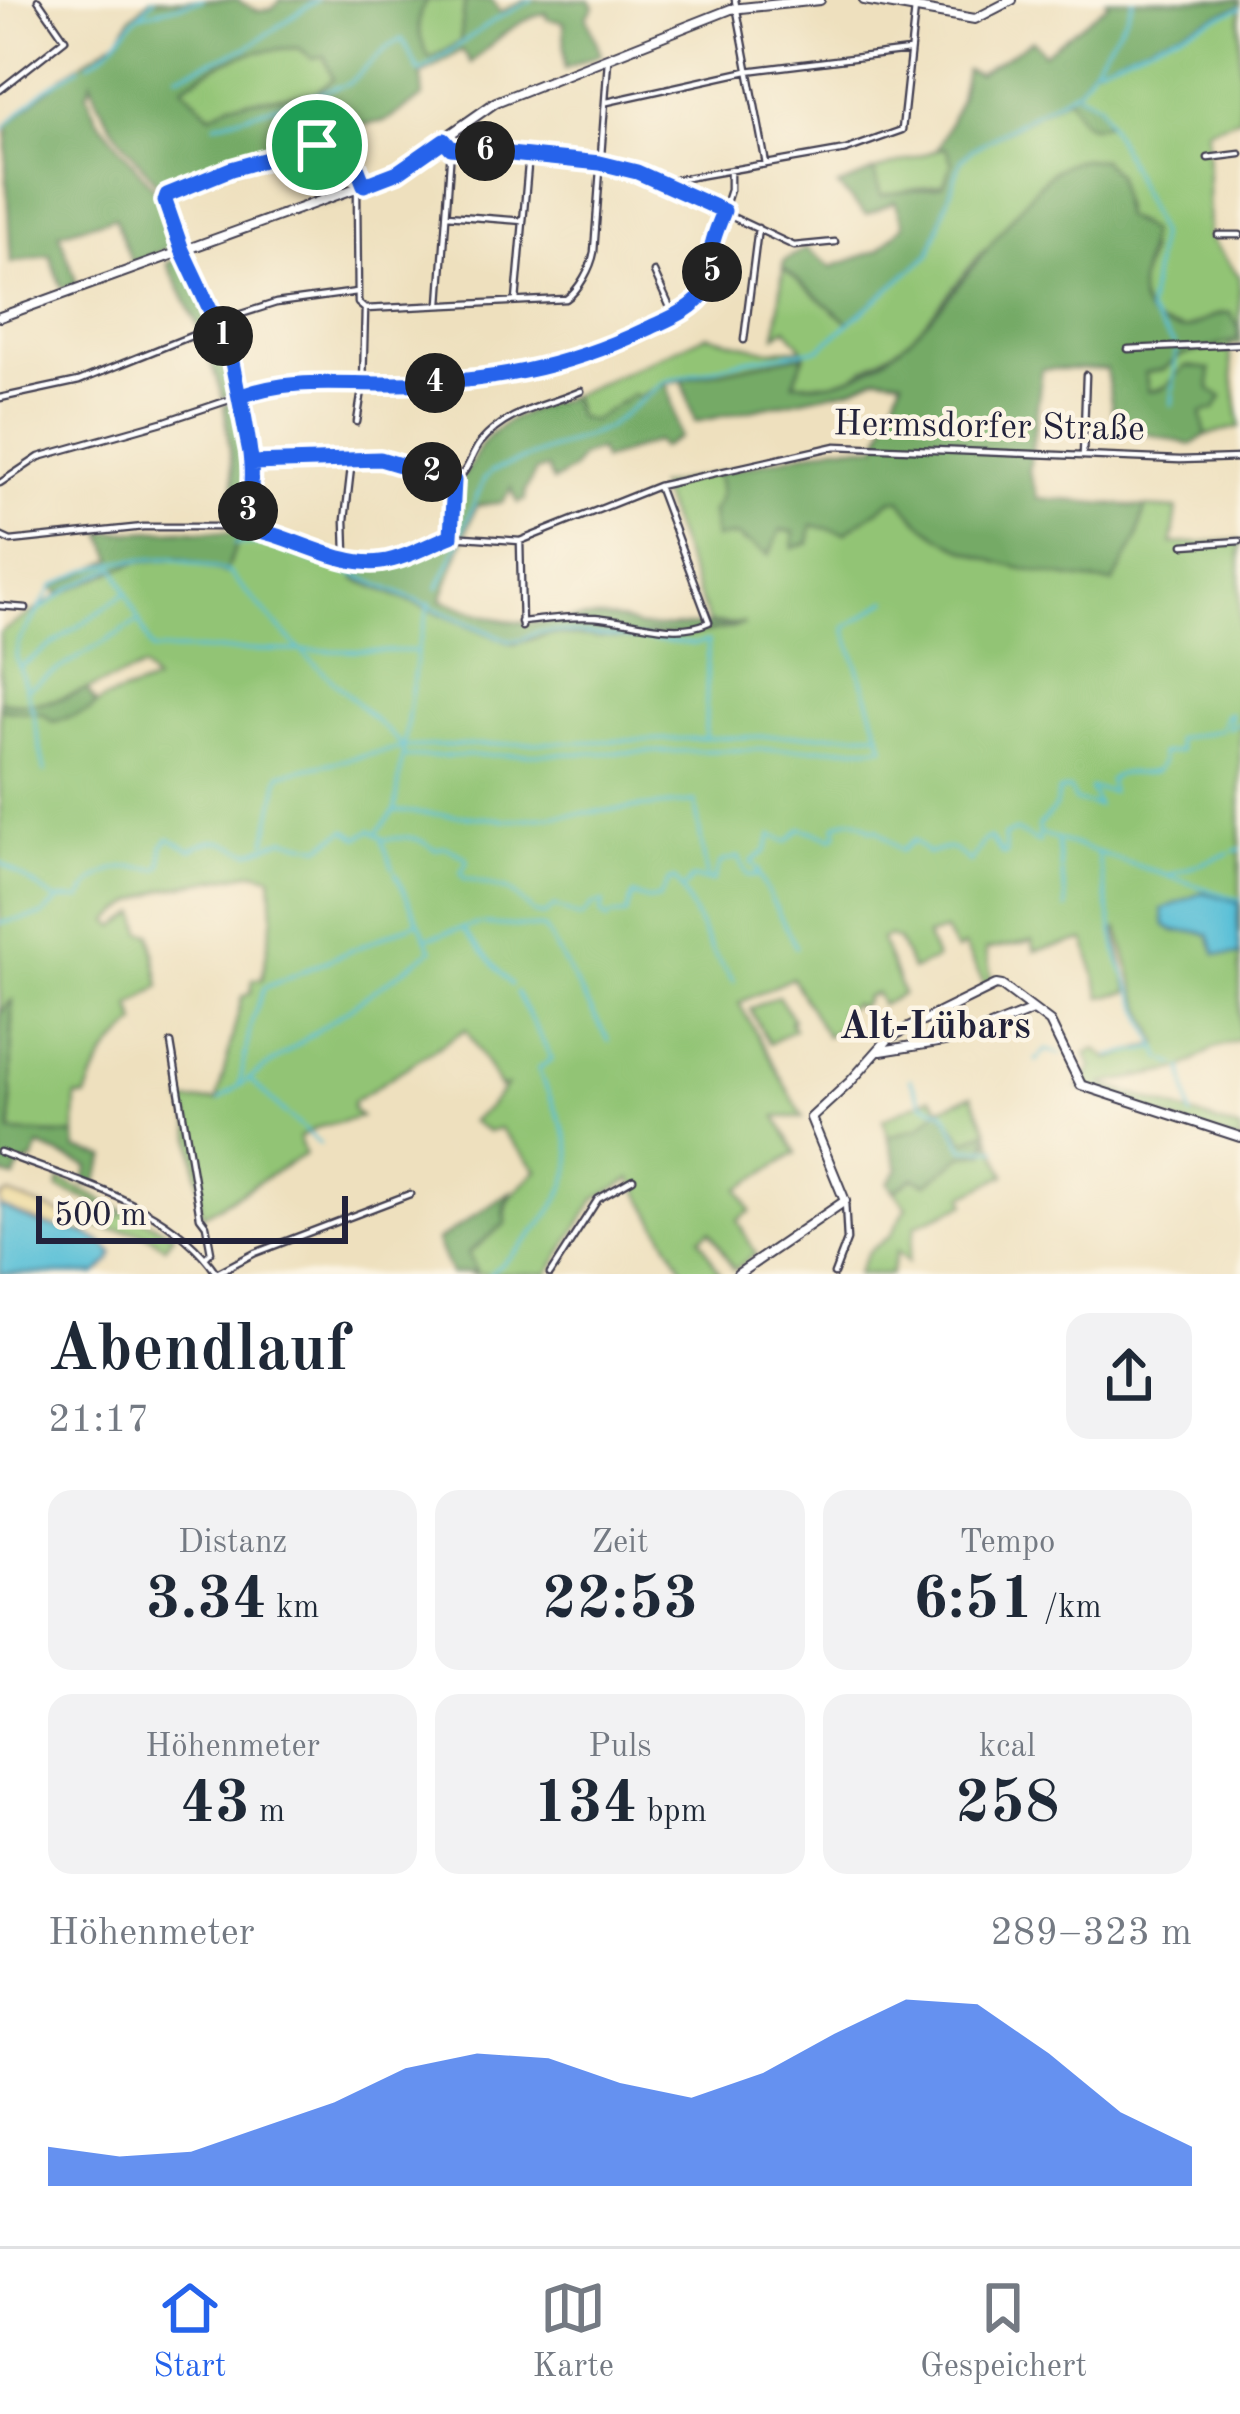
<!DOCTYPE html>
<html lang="de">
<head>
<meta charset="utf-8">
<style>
  body { margin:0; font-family:"Old Standard TT",serif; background:#f2f2f3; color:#1f2937; height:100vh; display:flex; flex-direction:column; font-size:45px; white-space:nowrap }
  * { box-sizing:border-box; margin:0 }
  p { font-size:39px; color:#747a83 }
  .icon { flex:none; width:66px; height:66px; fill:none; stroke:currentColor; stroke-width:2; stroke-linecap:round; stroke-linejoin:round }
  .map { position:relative; height:1274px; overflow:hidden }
  .drawer { display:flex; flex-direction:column; background:#fff; flex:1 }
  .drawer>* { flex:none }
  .scale { position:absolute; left:36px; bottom:30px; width:312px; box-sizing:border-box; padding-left:12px; border:6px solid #22223b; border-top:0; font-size:33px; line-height:42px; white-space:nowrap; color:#22223b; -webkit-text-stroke:9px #fcf5e5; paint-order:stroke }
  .pin { position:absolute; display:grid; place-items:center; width:102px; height:102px; color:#fff; margin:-51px; border:6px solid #fff; border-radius:50%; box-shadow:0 3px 12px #0007 }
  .km { position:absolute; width:60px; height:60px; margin:-30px; border-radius:50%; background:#222; color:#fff; font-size:33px; line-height:60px; text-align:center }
  .round { display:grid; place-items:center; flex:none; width:126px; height:126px; border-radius:24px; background:#f2f2f3 }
  .head { display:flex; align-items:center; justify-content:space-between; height:204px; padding:0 48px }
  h1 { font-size:66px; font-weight:700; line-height:90px }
  .stats { display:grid; grid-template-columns:repeat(3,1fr); gap:18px; height:204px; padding:12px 48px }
  .stats div { display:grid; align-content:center; border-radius:24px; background:#f2f2f3; text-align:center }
  .stats b { font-size:60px; font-weight:700 }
  .stats small { font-size:33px; font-weight:400 }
  .stats p { font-size:33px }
  .chart { height:336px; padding:24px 48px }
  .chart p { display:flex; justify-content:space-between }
  .chart svg { width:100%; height:216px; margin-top:12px; fill:#2563eb; opacity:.7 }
  .dock { display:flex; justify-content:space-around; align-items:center; height:168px; border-top:3px solid #e0e1e3; background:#fff; font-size:33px; color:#747a83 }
  .dock a { display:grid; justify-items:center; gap:6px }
  .dock .selected { color:#2563eb }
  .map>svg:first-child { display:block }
  .green { fill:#92c474; stroke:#5a7358; stroke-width:3 }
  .forest { fill:#75aa66; stroke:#4c6650; stroke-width:3; fill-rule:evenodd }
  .sand { fill:#eeda9e; stroke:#887e6c; stroke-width:3 }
  .water { fill:#5ac0d7; stroke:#3e7189; stroke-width:3 }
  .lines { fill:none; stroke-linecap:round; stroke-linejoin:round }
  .stream { stroke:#5ac0d7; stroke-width:3 }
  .minor-casing { stroke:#413e4f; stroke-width:9 }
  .tertiary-casing { stroke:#413e4f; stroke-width:12 }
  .minor { stroke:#fff; stroke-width:4.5 }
  .tertiary { stroke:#fff; stroke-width:8 }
  .route-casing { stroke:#fff; stroke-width:24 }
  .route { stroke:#2563eb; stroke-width:15 }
  .labels { text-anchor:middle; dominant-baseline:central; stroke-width:9; stroke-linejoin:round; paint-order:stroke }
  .street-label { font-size:36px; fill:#22223b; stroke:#fcf5e5 }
  .neighbourhood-label { font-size:39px; font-weight:bold; fill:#22223b; stroke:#fcf5e5 }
</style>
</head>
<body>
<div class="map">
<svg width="1240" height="1274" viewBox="0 0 1240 1274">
  <rect width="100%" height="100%" fill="#fcf5e5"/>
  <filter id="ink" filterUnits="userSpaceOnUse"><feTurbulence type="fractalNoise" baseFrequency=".00833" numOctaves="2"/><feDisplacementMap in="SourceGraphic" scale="24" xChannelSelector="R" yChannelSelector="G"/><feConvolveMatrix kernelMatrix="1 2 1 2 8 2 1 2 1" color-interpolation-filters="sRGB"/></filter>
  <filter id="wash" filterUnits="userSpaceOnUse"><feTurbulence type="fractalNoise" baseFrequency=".004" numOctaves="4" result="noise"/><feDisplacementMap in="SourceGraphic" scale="48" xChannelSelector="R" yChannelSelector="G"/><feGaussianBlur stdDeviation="2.7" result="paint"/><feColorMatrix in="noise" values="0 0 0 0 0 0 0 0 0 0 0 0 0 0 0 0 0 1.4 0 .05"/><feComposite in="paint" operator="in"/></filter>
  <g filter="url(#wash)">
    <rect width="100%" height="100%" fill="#eee0be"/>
    <!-- green -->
    <path class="green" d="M 428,0 L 465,0 L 460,43 L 430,60 C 420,41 411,17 428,0 Z
      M 1240,6 L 1240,118 L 1207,129 L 1209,237 L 1240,277 L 1240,344 L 1229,346 L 1240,427 L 1206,435 L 1200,413 L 1210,390 L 1208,385 L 1175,377 L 1173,384 L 1149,392 L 1145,373 L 1164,369 L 1180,356 L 1236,340 L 1223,312 L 1185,329 L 1162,325 L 1151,318 L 1140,302 L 1139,285 L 1149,251 L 1138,223 L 1124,218 L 1116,174 L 1102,160 L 981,253 L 912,339 L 853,376 L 831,383 L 793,383 L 803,355 L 668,383 L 592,421 L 577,418 L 571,396 L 707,335 L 766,350 L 803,349 L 786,328 L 776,335 L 783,268 L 849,323 L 930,254 L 961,160 L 971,150 L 1075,92 L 1092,68 Z
      M 299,48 L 312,58 L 323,55 L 333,79 L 316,92 L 231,103 L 211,115 L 182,87 C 223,59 249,49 299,48 Z
      M 946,147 L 952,163 L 944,184 L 881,196 L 877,194 L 874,171 Z
      M 717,473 L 721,499 L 743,542 L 781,530 L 795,532 L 794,547 L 808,544 L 811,525 L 882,506 L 894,499 L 1137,539 L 1145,507 L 1177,509 L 1172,544 L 1240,540 L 1240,933 L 1235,923 L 1239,903 L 1203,892 L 1175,931 L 1200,931 L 1209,935 L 1216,954 L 1240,954 L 1240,1040 L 1214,1048 L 1182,1069 L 1101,1084 L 1240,1130 L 1240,1143 L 1078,1088 L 1092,1068 L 1086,1053 L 1096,1049 L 1109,1059 L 1159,1043 L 1137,994 L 1118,929 L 1115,930 L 1129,992 L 1101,997 L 1085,940 L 1035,951 L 1032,941 L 986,950 L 992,982 L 985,985 L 964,946 L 956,951 L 945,931 L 927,936 L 936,959 L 912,970 L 898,940 L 889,936 L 881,939 L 903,994 L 882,1005 L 876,993 L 865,998 L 866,1002 L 858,1008 L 854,1004 L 840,1013 L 847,1024 L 826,1036 L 792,978 L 739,1003 L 803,1117 L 776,1117 L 796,1153 L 739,1189 L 751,1211 L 737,1220 L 756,1254 L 734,1270 L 710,1231 L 700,1238 L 720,1274 L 686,1274 L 631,1179 L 595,1199 L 548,1274 L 472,1274 L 476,1270 L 468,1254 L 506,1223 C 503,1193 521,1190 537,1170 L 500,1129 L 488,1132 L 471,1121 L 488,1108 L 506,1086 L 500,1087 L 466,1029 L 353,1102 L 353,1110 L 361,1117 L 316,1128 L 299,1138 L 305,1154 L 202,1216 C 198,1189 193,1121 183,1102 L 217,1100 L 242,997 L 251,993 L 253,979 L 262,979 L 273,916 L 271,876 L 254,872 L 162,890 L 134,902 L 110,921 L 116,927 L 137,913 L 142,932 L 151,934 L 160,986 L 131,1006 L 137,1023 C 105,1054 101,1056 86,1097 L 76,1096 L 75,1135 L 11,1132 L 10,1002 L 0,1013 L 0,709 L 43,714 L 89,711 L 103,700 L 154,682 L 144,668 C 94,684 55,711 0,701 L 0,633 C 46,603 122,551 180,558 C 195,559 211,568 225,573 L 241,534 C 281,540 318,562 359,563 L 355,579 L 514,644 L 550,634 L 631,639 L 652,634 L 690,635 L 737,627 L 741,624 L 709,623 L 658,486 Z
      M 778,996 L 793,1019 L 790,1022 L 794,1029 L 769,1044 L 750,1009 Z
      M 972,1095 L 988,1131 L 965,1141 L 940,1109 L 920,1127 L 888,1137 L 883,1119 L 931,1097 L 941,1108 Z
      M 990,1137 L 1005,1175 L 964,1196 L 966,1204 L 916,1225 L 908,1262 L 897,1251 L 891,1274 L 857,1274 L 868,1252 L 890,1236 L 907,1207 L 894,1191 L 913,1178 L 927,1184 L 963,1155 L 985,1153 Z
      M 60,1180 L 174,1234 L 164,1247 C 136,1222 121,1236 91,1225 L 99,1208 L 119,1216 L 121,1213 L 58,1188 Z"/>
    <!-- forest -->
    <path class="forest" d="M 150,0 L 236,0 L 259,11 L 272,9 L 281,0 L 428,0 C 411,17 420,41 430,59 L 460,42 L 465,0 L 492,0 L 500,12 L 525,0 L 590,0 L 594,7 L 587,17 L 601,54 L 565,68 L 564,22 L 547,19 L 546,13 C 513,22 496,40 471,63 L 462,50 L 421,75 L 423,97 L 386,121 L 347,128 L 352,146 L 340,138 C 278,148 222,169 164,194 C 135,152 107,132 91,82 L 87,94 L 97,118 L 161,198 L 177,244 L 132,264 L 115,217 L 59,233 L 77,284 L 62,289 L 50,255 L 11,263 L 6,164 L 8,124 L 61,78 L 120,37 L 131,17 ZM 299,48 L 312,58 L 324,56 L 333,79 L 316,92 L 231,103 L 211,115 L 182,87 C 223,58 249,49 299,48 Z
      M 1105,0 L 1240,0 L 1240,6 L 1092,68 L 1076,92 L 1099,104 L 1108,122 C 1083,135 1077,115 1068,96 L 971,150 L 961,160 L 930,254 L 849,323 L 783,268 L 784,261 L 806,248 L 831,267 L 879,250 L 904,225 L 895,201 L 866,215 L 838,186 L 874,171 L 881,196 C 902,189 925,192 944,184 L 952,163 L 946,148 L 938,148 L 960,99 L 966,70 L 978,74 L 1033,40 L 1044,54 L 1108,4 Z
      M 1082,159 L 1102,160 L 1116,174 L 1124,217 L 1149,231 C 1149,261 1124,300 1157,322 C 1163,326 1177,330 1185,329 C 1203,326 1212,311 1231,313 L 1239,329 L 1237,340 L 1180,356 L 1164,369 L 1145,373 L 1148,391 C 1170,393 1171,375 1187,366 L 1210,369 L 1210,390 L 1222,397 L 1215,409 L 1201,413 L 1206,435 L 1191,445 L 1145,433 L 1113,415 L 1106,369 L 1042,369 L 1029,471 L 1038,498 L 1145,507 L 1137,539 L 1113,583 C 1046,576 942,562 901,500 L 893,499 L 845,533 L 812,525 L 809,543 L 793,548 L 794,532 L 781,530 L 769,555 L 737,536 L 715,538 L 712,512 C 722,497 722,490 717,473 L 836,446 L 877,446 L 902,379 L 878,376 L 850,389 L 695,422 L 682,379 L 805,354 L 794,383 C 806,383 820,385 831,383 C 906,370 972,264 1019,209 C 1037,186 1053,164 1082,159 Z
      M 179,259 L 184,260 L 212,319 L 200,330 L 167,263 Z
      M 213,329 L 226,350 L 237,391 L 223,399 L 202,335 Z
      M 667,383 L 680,437 L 661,448 L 657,441 L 603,460 L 599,450 L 581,456 L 573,469 L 553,482 L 547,468 L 536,471 L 525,491 L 525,500 L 518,503 L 511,488 L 503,502 L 476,506 L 441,600 C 465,608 490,619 515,622 C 553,626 606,607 639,627 C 676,628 709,623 745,624 L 690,635 L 652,634 L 631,639 L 550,634 L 513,644 L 355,578 L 359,563 L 385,565 L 455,538 L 457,483 C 471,471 473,455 484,442 C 507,415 539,407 571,396 L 577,417 L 592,421 L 633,394 L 638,397 Z
      M 236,401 C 251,426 256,500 238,525 L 225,523 L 234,483 L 224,405 Z
      M 183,530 L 241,534 L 225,573 L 179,558 L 136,562 L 58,594 L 53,587 L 113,559 L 102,533 Z
      M 87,689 L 96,704 L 89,711 L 53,722 L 43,714 L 0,709 L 0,701 C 33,707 57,702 87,689 Z
      M 12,1001 L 11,1132 L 75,1135 L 76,1149 L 106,1157 L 95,1185 L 83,1183 L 89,1167 L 39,1146 L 33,1160 L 20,1165 L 15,1178 L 0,1174 L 0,1013 Z
      M 940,1108 L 965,1141 L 988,1131 L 985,1153 L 963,1155 L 927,1184 L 913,1178 L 894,1191 L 888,1183 L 898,1169 L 888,1137 L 920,1127 Z
      M 510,1192 L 504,1206 L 506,1223 L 468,1253 L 476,1271 L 451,1274 L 437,1241 Z"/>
    <!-- sand -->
    <path class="sand" d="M 9,1194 L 91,1225 L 86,1233 C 58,1232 30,1218 0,1207 L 0,1197 Z"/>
    <!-- water -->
    <path class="water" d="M 1203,892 L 1239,902 C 1236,921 1240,937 1239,955 L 1216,954 L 1209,935 C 1195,928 1176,936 1165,925 L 1162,910 Z
      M 0,1207 C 15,1212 31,1223 46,1226 C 72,1230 94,1232 113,1253 L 110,1261 L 96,1274 L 0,1274 Z"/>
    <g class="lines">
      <!-- stream -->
      <path class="stream" d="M 138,15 L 202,0
        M 88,64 C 115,49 130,20 154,0
        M 1097,66 L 1240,8
        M 177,75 L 248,47 L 317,0
        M 1078,93 L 1099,104 L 1126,157
        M 215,124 L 348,84 L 388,47 L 402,39 L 420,72 L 496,19 L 532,0
        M 0,131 L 44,90 L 81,66
        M 1127,160 L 1159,234 L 1148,312 L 1175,345
        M 1172,405 L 1176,351
        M 462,533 L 484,479 L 492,471 L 607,428 L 664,382 L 744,360 L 819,349 L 930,254 L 961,160 L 971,150 L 1079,88 L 1127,16 L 1133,0
        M 235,544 L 265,544 L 358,576 L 510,641 L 522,640 L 537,632 L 560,632 L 694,644 L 708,641 L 705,739
        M 124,561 L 173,558 L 228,572 L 299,649 L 403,746
        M 116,569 L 152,650 L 157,650
        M 438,588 L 460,541
        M 28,627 L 39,611 L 72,587 L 115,567
        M 160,650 L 417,651
        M 20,667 L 127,592
        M 28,688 L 139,621
        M 403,757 L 884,747 L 845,628 L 888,600
        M 45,772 L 33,712 L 16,656 L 18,643 L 53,586 L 87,570 L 122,561
        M 395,811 L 513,820 L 695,802 L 707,877
        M 378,831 L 395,811 L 417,651 L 430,603
        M 1042,834 L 1240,900
        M 266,841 L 280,774 L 404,747 L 879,733
        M 1057,841 L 1061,869
        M 382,842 L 393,868
        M 1235,851 L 1240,849
        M 1097,852 L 1100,867
        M 0,862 L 58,901
        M 1101,870 L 1118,958 L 1162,1059
        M 1062,873 L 1067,909
        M 758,874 L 796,947
        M 1170,875 L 1230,853
        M 682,890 L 711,949 L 734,982
        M 0,923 L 43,915 L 60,899 L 81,899 C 95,868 127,864 158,869 L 162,865 L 162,846 L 169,838 L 191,850 C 220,833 224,844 250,852 L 285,839 L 320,847 L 346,830 L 358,838 L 371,830 L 385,840 C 407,835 416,836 435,849 L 446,847 L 465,857 L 467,862 L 461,872 L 464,878 L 510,891 L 534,913 L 545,915 L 554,906 L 581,918 L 593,905 L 603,902 L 601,914 L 607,920 L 610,916 L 626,915 L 633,895 L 648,900 L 659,898 L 669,881 L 675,879 L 682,890 L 692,878 L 713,881 L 721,862 L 739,857 L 747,875 L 755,876 L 759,871 L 751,862 L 766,851 L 772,835 L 787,842 L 801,828 L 833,838 L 837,833 L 835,826 C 849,815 859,819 872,830 L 877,829 L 901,851 L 914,840 L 928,854 C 951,847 950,844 970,863 L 984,840 L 990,838 L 1002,854 L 1006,855 L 1004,836 L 1017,831 L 1039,843 L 1039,826 L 1055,808 L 1059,791 L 1070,789 L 1075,801 L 1098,806 L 1090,788 L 1112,792 L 1109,780 C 1124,767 1139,778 1156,771 L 1162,763 L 1161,754 L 1179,751 L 1176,739 L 1220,730 L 1226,715 L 1231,713 L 1228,728 L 1240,723
        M 483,924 L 544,928 L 609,1041
        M 463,929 L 511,985
        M 445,933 L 479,924
        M 426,938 L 442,934
        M 1110,1056 L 1155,1048
        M 1036,1060 L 1046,1050 L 1061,1054
        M 1167,1061 L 1176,1065
        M 1183,1068 L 1191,1116
        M 249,1079 L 287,1115
        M 910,1079 L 922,1103 L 945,1112 L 964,1149 L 997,1149
        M 240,1083 L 251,1023 L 264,988 L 417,922
        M 219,1100 L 432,950 L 395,872
        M 290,1117 L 320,1144
        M 489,1274 C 523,1249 568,1204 571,1159 C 572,1139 546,1090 538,1069 L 552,1059 L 516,992"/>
    </g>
  </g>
  <g filter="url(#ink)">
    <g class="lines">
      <!-- minor casing -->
      <g class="minor-casing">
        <path id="minor" d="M 735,0 L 766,164
          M 0,90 L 65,39 L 38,0
          M 607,102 L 747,71 L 909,51
          M 444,140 L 451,148 L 600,163 L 637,172 L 794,246 L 835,242
          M 1208,158 L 1240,154
          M 663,182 L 846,150 L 902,130 L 915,9
          M 447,215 L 523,221
          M 1218,235 L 1240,235
          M 654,272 L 674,316
          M 516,301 L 529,154
          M 440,303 L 451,148
          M 365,309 L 566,299 C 579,290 591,268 594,252 L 608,60
          M 216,322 L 276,303 L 357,292
          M 744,340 L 758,228
          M 1128,349 L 1240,344
          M 0,398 L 79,381 L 216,326
          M 357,422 L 363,384 L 365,309 L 358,303 L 357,191
          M 1083,456 L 1086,375
          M 255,463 L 380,459 L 451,479 L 455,484 L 451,536
          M 454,481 C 469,472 470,456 480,443 C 508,410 544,407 581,391
          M 0,483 L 39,457 L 166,421 L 262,389 L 312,381 L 426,383 L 501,377 L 598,353 L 689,307 L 706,290 L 712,277 L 712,246 L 730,190 L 730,171
          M 245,528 L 255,482 L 233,360 L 182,251 L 165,199 L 231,169 L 334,140 L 348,144 L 363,182
          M 0,536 L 11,541 L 143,527 L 241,527 L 268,530 L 359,562 L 378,563 L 451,536 L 520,541 L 658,486 L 836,446 L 1180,460 L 1240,458
          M 520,541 L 522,627
          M 1184,545 L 1240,541
          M 346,555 L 345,520 L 352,459
          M 0,606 L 26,608
          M 521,622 C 543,620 566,616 588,617 C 627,617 672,639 709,622 L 658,486
          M 171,1043 L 200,1217 L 206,1225 L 211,1252 L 206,1257
          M 0,1152 C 75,1182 170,1203 217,1274
          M 215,1274 L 255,1253 L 410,1194
          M 550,1274 L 598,1199 L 633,1179
          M 834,1274 L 847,1240 L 845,1201"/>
      </g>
      <!-- tertiary casing -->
      <g class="tertiary-casing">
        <path id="tertiary" d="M 864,0 L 975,19 L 1012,0
          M 0,317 L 392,175 L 496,102 L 731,9 L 820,0
          M 881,1051 L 963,1038 L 1033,1010
          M 738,1274 L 845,1201 L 811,1118 L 850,1082 L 890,1037 L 996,985 L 1002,986 L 1050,1022 L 1081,1085 L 1240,1137"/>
      </g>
      <!-- minor -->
      <use href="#minor" class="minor"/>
      <!-- tertiary -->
      <use href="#tertiary" class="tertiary"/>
    </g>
  </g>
  <g class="lines" filter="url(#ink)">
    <!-- route casing -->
    <g class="route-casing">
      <path id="route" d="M 317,145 L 231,169 L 167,195 L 165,201 L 182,250 L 230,352 L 252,463 L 380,459 L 454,481 L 451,536 C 429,545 404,559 381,562 C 341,568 287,533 245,528 C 257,473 250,451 241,396 C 293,377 341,385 395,384 C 485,383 564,369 645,330 C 665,320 693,311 706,290 C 715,276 710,262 712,246 C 714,234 720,222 724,211 L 637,172 L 600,163 L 451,148 L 444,140 L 398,172 L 364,185 L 348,144 L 334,140 L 317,145"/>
    </g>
    <!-- route -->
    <use href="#route" class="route"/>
  </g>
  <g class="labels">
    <!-- street labels -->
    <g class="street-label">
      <text transform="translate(989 428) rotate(1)">Hermsdorfer Straße</text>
    </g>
    <!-- neighbourhood labels -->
    <g class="neighbourhood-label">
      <text x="935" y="1027">Alt-Lübars</text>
    </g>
  </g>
</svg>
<div class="scale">500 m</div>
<div class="pin" style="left:317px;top:145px;background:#1e9e55"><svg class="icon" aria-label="arrive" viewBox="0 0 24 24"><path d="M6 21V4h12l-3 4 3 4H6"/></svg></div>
<b class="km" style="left:223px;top:336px">1</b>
<b class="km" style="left:432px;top:472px">2</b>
<b class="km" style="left:248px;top:511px">3</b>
<b class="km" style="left:435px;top:383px">4</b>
<b class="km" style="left:712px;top:272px">5</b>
<b class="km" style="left:485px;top:151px">6</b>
</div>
<section class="drawer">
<div class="head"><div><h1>Abendlauf</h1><p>21:17</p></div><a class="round"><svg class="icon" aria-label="share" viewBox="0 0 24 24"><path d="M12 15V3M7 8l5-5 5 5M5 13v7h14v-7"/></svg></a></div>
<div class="stats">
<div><p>Distanz</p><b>3.34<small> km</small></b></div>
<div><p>Zeit</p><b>22:53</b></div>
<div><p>Tempo</p><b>6:51<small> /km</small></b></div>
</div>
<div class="stats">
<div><p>Höhenmeter</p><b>43<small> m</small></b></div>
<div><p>Puls</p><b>134<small> bpm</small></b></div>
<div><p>kcal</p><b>258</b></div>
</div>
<div class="chart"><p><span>Höhenmeter</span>289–323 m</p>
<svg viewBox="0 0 160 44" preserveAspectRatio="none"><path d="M0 44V36L10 38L20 37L30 32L40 27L50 20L60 17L70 18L80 23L90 26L100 21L110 13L120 6L130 7L140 17L150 29L160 36V44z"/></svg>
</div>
</section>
<nav class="dock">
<a class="selected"><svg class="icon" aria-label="home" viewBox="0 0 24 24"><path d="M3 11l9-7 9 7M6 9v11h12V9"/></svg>Start</a>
<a><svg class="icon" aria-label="map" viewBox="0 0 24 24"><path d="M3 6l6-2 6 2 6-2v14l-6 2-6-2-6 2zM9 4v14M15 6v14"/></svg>Karte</a>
<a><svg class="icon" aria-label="saved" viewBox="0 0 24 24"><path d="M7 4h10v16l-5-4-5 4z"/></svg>Gespeichert</a>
</nav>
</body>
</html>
